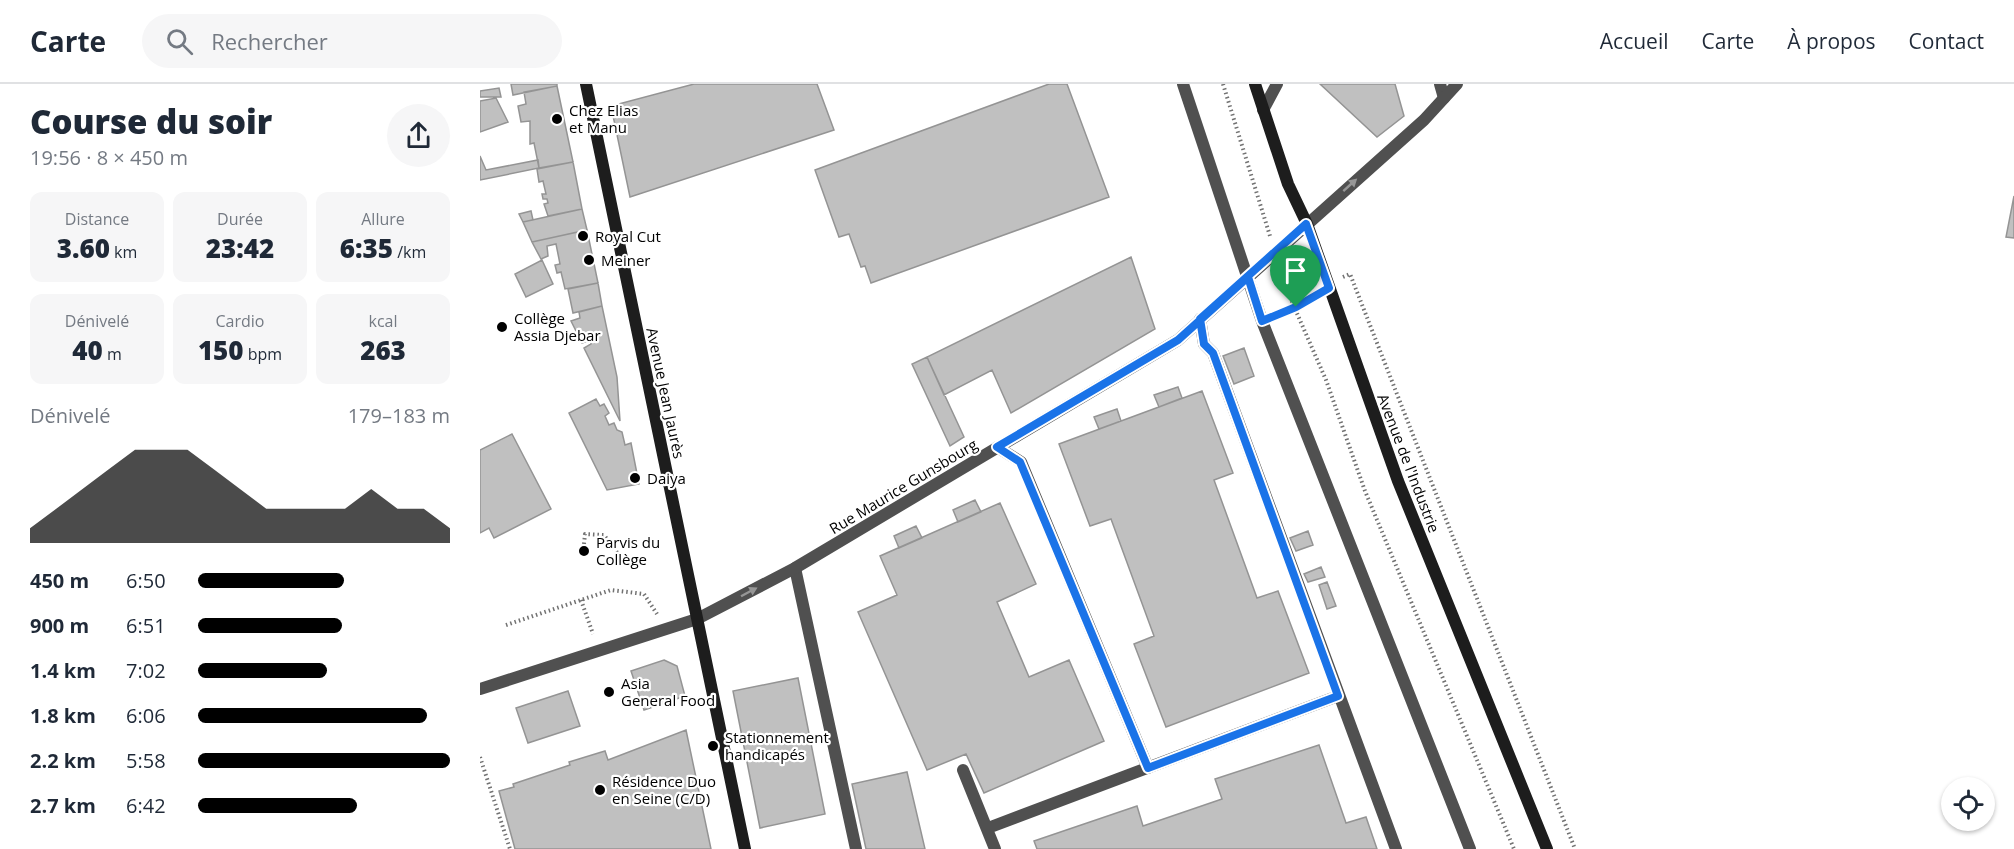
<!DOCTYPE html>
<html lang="fr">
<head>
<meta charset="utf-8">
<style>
  body { margin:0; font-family:"Open Sans",sans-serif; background:#f6f6f7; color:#1f2937; height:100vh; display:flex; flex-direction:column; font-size:22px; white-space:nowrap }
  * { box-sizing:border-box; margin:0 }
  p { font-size:20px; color:#747a83 }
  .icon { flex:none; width:33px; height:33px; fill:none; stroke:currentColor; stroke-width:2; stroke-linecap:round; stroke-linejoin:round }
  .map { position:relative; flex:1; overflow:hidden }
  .details { display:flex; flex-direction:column; background:#fff; width:480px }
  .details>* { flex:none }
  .buttons { position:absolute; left:1461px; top:693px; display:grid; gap:12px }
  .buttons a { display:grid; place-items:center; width:54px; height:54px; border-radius:50%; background:#fff; box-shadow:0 2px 4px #0004; font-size:30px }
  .pin { position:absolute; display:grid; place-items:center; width:51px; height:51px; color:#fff; margin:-62px -26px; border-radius:50% 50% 50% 0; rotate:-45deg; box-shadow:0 0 6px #0007 }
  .pin .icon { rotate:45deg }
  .round { display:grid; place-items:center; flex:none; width:63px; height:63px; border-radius:32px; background:#f6f6f7 }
  .head { display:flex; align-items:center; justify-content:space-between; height:102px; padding:0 30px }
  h1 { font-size:33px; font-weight:800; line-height:45px }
  .metrics { display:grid; grid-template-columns:repeat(3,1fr); gap:9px; height:102px; padding:6px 30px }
  .metrics div { display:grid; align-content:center; border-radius:12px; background:#f6f6f7; text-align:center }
  .metrics b { font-size:26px; font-weight:800 }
  .metrics small { font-size:16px; font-weight:400 }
  .metrics p { font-size:16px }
  .chart { height:168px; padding:12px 30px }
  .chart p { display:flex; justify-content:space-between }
  .chart svg { width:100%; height:108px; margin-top:6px; fill:#000; opacity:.7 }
  ul { padding:0 30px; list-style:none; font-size:20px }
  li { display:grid; grid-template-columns:96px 72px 1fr; align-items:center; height:45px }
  li i { height:15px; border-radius:8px; background:#000 }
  header { display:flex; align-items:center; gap:36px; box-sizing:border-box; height:84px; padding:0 30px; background:#fff; border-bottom:2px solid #e0e1e3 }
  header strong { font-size:28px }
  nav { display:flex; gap:33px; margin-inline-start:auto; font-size:21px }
  .search { width:420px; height:54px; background:#f6f6f7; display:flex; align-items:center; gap:15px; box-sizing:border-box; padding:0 21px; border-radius:33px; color:#747a83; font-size:22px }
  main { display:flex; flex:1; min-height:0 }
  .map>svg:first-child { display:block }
  .building { fill:#c0c0c0; stroke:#949494; stroke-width:1.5 }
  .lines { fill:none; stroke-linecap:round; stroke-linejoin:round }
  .path { stroke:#727272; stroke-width:4; stroke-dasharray:1.5 3; stroke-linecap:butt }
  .service { stroke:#505050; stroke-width:12 }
  .pedestrian { stroke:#505050; stroke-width:12 }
  .minor { stroke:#505050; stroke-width:12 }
  .secondary { stroke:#1d1d1d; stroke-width:12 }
  .oneway { fill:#969696 }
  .route-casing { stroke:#fff; stroke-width:12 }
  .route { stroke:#1a73e8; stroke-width:8 }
  .poi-dot { fill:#000; stroke:#fff; stroke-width:2 }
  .labels { text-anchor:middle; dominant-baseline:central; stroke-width:4.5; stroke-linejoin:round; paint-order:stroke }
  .poi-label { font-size:15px; fill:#000; stroke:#fff; text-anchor:start }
  .street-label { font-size:15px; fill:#000; stroke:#fff }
</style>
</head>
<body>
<header>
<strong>Carte</strong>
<div class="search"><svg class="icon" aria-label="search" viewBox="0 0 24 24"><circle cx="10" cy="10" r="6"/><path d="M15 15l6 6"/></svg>Rechercher</div>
<nav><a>Accueil</a><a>Carte</a><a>À propos</a><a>Contact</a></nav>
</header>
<main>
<section class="details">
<div class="head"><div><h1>Course du soir</h1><p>19:56 · 8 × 450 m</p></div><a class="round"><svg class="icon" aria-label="share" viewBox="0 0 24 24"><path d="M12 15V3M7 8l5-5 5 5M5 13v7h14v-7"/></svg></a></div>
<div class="metrics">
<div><p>Distance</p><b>3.60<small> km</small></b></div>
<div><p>Durée</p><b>23:42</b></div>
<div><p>Allure</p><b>6:35<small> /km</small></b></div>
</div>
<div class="metrics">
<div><p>Dénivelé</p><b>40<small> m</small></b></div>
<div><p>Cardio</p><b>150<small> bpm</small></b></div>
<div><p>kcal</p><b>263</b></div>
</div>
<div class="chart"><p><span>Dénivelé</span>179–183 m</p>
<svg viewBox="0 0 160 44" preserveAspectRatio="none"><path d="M0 44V38L10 30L20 22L30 14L40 6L50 6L60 6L70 14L80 22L90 30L100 30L110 30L120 30L130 22L140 30L150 30L160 38V44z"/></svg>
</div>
<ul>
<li><b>450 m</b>6:50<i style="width:58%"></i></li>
<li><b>900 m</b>6:51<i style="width:57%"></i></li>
<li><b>1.4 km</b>7:02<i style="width:51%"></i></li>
<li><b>1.8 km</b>6:06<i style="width:91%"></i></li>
<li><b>2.2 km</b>5:58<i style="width:100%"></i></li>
<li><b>2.7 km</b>6:42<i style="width:63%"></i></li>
</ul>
</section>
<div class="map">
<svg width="1534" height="765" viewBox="0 0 1534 765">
  <rect width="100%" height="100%" fill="#fff"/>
  <!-- building -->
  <path class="building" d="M 31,0 L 77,0 L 77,2 L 33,11 Z
    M 214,0 L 337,0 L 354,46 L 150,113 L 131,22 Z
    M 569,0 L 587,0 L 629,113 L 391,199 L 385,182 L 381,183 L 369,150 L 359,153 L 335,86 Z
    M 840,0 L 915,0 L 924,32 L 897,53 Z
    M 77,2 L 93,78 L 59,84 L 54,59 L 50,60 L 50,37 L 41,38 L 38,22 L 46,20 L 44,8 Z
    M 19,4 L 21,13 L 0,13 L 0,7 Z
    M 16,14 L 28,38 L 0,48 L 0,17 Z
    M 0,72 L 6,86 L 58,76 L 59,84 L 0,96 Z
    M 93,78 L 102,125 L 68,132 L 64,120 L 68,119 L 67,115 L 63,115 L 62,110 L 66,110 L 63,97 L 59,98 L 57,85 Z
    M 1534,112 L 1534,154 L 1526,153 Z
    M 102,125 L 107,146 L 52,158 L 43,138 Z
    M 51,127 L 53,136 L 43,138 L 39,130 Z
    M 107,146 L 118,199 L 85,205 L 81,188 L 77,189 L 75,181 L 80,180 L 76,160 L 67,162 L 68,172 L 61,175 L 52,158 Z
    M 651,173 L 675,245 L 531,329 L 512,286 L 464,311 L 447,273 Z
    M 62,176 L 73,200 L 46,213 L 35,190 Z
    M 118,199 L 122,222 L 93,229 L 88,205 Z
    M 122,222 L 137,293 L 140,337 L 104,264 L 111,260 L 110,256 L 102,259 L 91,237 L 100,234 L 99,228 Z
    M 764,264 L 774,292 L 754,300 L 743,272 Z
    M 447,273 L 484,353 L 470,362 L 432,280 Z
    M 698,303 L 702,314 L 679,323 L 674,311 Z
    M 722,307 L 753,389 L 734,396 L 777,514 L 798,507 L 829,589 L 686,643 L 654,560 L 674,552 L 631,435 L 610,442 L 579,360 Z
    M 116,315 L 120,322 L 124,320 L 129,329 L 125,332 L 129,341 L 134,339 L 137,346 L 142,348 L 145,361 L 151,359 L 159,400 L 127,406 L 89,329 Z
    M 637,325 L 641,337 L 619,345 L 614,333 Z
    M 32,350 L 71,425 L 14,454 L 9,444 L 0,449 L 0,366 Z
    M 495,416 L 501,428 L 478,438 L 473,426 Z
    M 520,419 L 556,500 L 517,518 L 549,593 L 589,576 L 624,657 L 504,709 L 486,670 L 447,686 L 378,528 L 417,511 L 400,472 Z
    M 436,442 L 442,454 L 419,464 L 414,452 Z
    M 828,447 L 833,461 L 816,467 L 810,454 Z
    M 841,483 L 845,493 L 828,498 L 824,490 Z
    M 847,498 L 856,522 L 847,525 L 839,501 Z
    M 184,576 L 197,582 L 205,612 L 164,626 L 151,587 Z
    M 318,594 L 345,730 L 280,744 L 253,607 Z
    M 88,607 L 100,642 L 48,659 L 36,624 Z
    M 206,646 L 231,765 L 35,765 L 19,707 L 34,703 L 33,700 L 90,681 L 89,678 L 125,667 L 128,676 Z
    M 839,661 L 866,739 L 886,733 L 897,765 L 557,765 L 554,757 L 657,722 L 663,742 L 742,715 L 735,695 Z
    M 427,688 L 445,765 L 386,765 L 372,700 Z"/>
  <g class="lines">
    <!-- path -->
    <path class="path" d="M 743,0 L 790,152
      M 799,188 L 846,296 L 885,407 L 1034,765
      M 863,193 L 870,190 L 1095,765
      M 797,233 L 835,213
      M 104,460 L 105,450 L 124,451 L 139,471
      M 101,516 L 113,550
      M 26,541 L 131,506 L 164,510 L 177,530
      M 0,673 L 30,765"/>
    <!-- service -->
    <path class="service" d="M 703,0 L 782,237 L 990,765
      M 783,26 L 797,0
      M 720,235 L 724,260 L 733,269 L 916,765
      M 517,363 L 541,378 L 668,684
      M 315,484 L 376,765
      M 483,686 L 515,765
      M 508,744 L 858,612"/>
    <!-- pedestrian -->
    <path class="pedestrian" d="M 960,0 L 964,14"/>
    <!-- minor -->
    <path class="minor" d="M 0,605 L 217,535 L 315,484 L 698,256 L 944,36 L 977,0"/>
    <!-- secondary -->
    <path class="secondary" d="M 106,0 L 265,765
      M 775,0 L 808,100 L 827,140 L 918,397 L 1067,765"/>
  </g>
  <!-- one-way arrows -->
  <defs><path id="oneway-solid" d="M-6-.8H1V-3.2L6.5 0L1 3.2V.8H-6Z" transform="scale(1.5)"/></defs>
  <g class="oneway">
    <use href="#oneway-solid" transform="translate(870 101) rotate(-42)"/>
    <use href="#oneway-solid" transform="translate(269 508) rotate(-28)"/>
  </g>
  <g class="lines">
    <!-- route casing -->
    <g class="route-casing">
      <path id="route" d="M 816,223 L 782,237 L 768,193 L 698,256 L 517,363 L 540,378 L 668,684 L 858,612 L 733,269 L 724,260 L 720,235 L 826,140 L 849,204 L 816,223"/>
    </g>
    <!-- route -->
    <use href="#route" class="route"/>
  </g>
  <!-- markers -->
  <g class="poi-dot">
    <circle cx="77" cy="35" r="6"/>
    <circle cx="103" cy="152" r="6"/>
    <circle cx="109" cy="176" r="6"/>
    <circle cx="22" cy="243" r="6"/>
    <circle cx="155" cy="394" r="6"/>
    <circle cx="104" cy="467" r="6"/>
    <circle cx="129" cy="608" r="6"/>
    <circle cx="233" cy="662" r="6"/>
    <circle cx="120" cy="706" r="6"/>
  </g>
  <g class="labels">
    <!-- poi labels -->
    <g class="poi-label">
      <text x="89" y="26">Chez Elias<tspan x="89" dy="17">et Manu</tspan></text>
      <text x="115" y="152">Royal Cut</text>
      <text x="121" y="176">Meiner</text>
      <text x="34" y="234">Collège<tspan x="34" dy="17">Assia Djebar</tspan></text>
      <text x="167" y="394">Daiya</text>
      <text x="116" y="458">Parvis du<tspan x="116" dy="17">Collège</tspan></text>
      <text x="141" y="599">Asia<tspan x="141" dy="17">General Food</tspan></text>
      <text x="245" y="653">Stationnement<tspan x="245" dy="17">handicapés</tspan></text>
      <text x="132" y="697">Résidence Duo<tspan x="132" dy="17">en Seine (C/D)</tspan></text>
    </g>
    <!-- street labels -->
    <g class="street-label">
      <text transform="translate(186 309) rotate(78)">Avenue Jean Jaurès</text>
      <text transform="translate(929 379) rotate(69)">Avenue de l'Industrie</text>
      <text transform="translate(423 402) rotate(-31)">Rue Maurice Gunsbourg</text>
    </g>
  </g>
</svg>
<div class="buttons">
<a><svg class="icon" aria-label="locate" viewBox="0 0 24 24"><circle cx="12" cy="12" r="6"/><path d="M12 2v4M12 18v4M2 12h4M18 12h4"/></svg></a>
</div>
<div class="pin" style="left:816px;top:223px;background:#1e9e55"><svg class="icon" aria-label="arrive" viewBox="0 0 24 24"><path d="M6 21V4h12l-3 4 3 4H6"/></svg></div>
</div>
</main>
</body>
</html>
